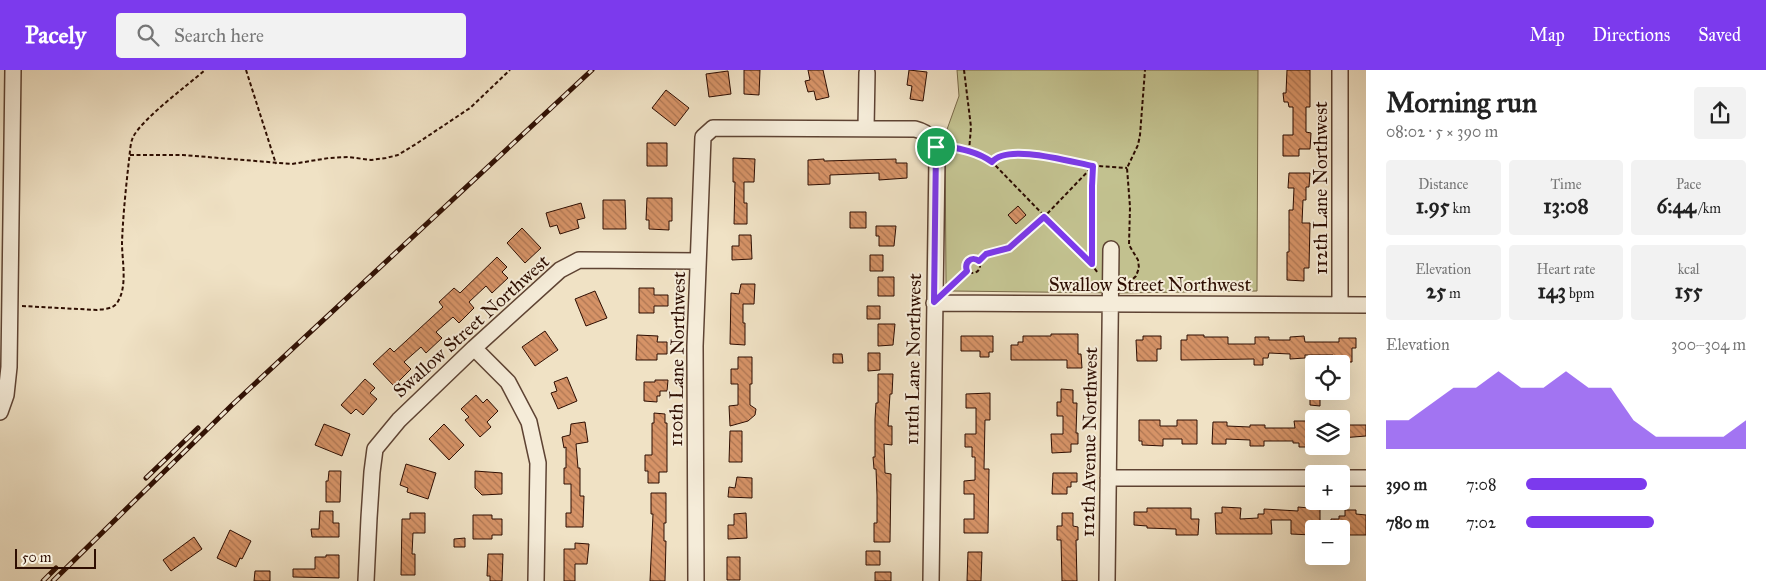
<!DOCTYPE html>
<html lang="en">
<head>
<meta charset="utf-8">
<style>
  body { margin:0; font-family:"IM FELL Great Primer",serif; background:#f2f2f2; color:#222; height:100vh; display:flex; flex-direction:column; font-size:19px; white-space:nowrap }
  * { box-sizing:border-box; margin:0 }
  p { font-size:16px; color:#767676 }
  .icon { flex:none; width:28px; height:28px; fill:none; stroke:currentColor; stroke-width:2; stroke-linecap:round; stroke-linejoin:round }
  .map { position:relative; flex:1; overflow:hidden }
  .drawer { display:flex; flex-direction:column; background:#fff; width:400px }
  .drawer>* { flex:none }
  .fabs { position:absolute; left:1305px; top:285px; display:grid; gap:10px }
  .fabs a { display:grid; place-items:center; width:45px; height:45px; border-radius:5px; background:#fff; box-shadow:0 5px 20px #0002; font-size:25px }
  .scale { position:absolute; left:15px; bottom:12px; width:81px; box-sizing:border-box; padding-left:5px; border:2px solid #2e0e02; border-top:0; font-size:14px; line-height:18px; white-space:nowrap; color:#2e0e02; -webkit-text-stroke:4px #f5ecd9; paint-order:stroke }
  .pin { position:absolute; display:grid; place-items:center; width:42px; height:42px; color:#fff; margin:-21px; border:2px solid #fff; border-radius:50%; box-shadow:0 1px 5px #0007 }
  .round { display:grid; place-items:center; flex:none; width:52px; height:52px; border-radius:5px; background:#f2f2f2 }
  .summary { display:flex; align-items:center; justify-content:space-between; height:85px; padding:0 20px }
  h1 { font-size:28px; font-weight:800; line-height:38px }
  .metrics { display:grid; grid-template-columns:repeat(3,1fr); gap:8px; height:85px; padding:5px 20px }
  .metrics div { display:grid; align-content:center; border-radius:5px; background:#f2f2f2; text-align:center }
  .metrics b { font-size:21px; font-weight:800 }
  .metrics small { font-size:14px; font-weight:400 }
  .metrics p { font-size:14px }
  .chart { height:140px; padding:10px 20px }
  .chart p { display:flex; justify-content:space-between }
  .chart svg { width:100%; height:90px; margin-top:5px; fill:#7c3aed; opacity:.7 }
  ul { padding:0 20px; list-style:none; font-size:16px }
  li { display:grid; grid-template-columns:80px 60px 1fr; align-items:center; height:38px }
  li i { height:12px; border-radius:6px; background:#7c3aed }
  header { display:flex; align-items:center; gap:30px; box-sizing:border-box; height:70px; padding:0 25px; background:#7c3aed; color:#fff }
  header strong { font-size:24px }
  nav { display:flex; gap:28px; margin-inline-start:auto; font-size:18px }
  .search { width:350px; height:45px; background:#f2f2f2; display:flex; align-items:center; gap:12px; box-sizing:border-box; padding:0 18px; border-radius:5px; color:#767676; font-size:19px }
  main { display:flex; flex:1; min-height:0 }
  .map>svg:first-child { display:block }
  .park { fill:#c2c18f; stroke:#786848 }
  .building { fill:url(#building-back-hatch); stroke:#2e0e02 }
  .lines { fill:none; stroke-linecap:round; stroke-linejoin:round }
  .minor-casing { stroke:#5e4333; stroke-width:18 }
  .path { stroke:#2e0e02; stroke-width:2; stroke-dasharray:4 2.5; stroke-linecap:butt }
  .minor { stroke:#f5ecd9; stroke-width:15 }
  .rail-casing { stroke:#2e0e02; stroke-width:5 }
  .rail { stroke:#f5ecd9; stroke-width:3; stroke-dasharray:9; stroke-linecap:butt }
  .route-casing { stroke:#fff; stroke-width:10 }
  .route { stroke:#7c3aed; stroke-width:6 }
  .labels { text-anchor:middle; dominant-baseline:central; stroke-width:4; stroke-linejoin:round; paint-order:stroke }
  .street-label { font-size:19px; fill:#2e0e02; stroke:#f5ecd9 }
</style>
</head>
<body>
<header>
<strong>Pacely</strong>
<div class="search"><svg class="icon" aria-label="search" viewBox="0 0 24 24"><circle cx="10" cy="10" r="6"/><path d="M15 15l6 6"/></svg>Search here</div>
<nav><a>Map</a><a>Directions</a><a>Saved</a></nav>
</header>
<main>
<div class="map">
<svg width="1366" height="511" viewBox="0 0 1366 511">
  <defs>
    <pattern id="building-back-hatch" width="6" height="6" patternUnits="userSpaceOnUse" patternTransform="scale(1.25)"><rect width="6" height="6" fill="#d69367"/><path d="M-1 5l2 2M0 0l6 6M5-1l2 2" fill="none" stroke="#ae7653"/></pattern>
  </defs>
  <rect width="100%" height="100%" fill="#f0e2c5"/>
  <filter id="stains"><feTurbulence type="fractalNoise" baseFrequency=".004" numOctaves="4"/><feColorMatrix values="0 0 0 0 .2 0 0 0 0 .09 0 0 0 0 .02 0 0 0 .5 -.17"/></filter>
  <radialGradient id="worn" r=".72"><stop offset=".6" stop-color="#630" stop-opacity="0"/><stop offset="1" stop-color="#630" stop-opacity=".3"/></radialGradient>
  <!-- park -->
  <path class="park" d="M 957,0 L 1258,0 L 1257,221 L 1117,223 L 951,221 L 946,214 L 945,65 L 959,26 Z"/>
  <!-- building -->
  <path class="building" d="M 744,0 L 760,0 L 759,25 L 744,24 Z
    M 808,0 L 823,0 L 829,27 L 816,30 L 814,21 L 808,22 L 805,11 L 810,10 Z
    M 909,0 L 927,2 L 923,31 L 910,29 L 912,16 L 907,15 Z
    M 1287,0 L 1310,0 L 1310,37 L 1306,37 L 1306,62 L 1311,63 L 1310,79 L 1299,79 L 1299,86 L 1283,86 L 1283,65 L 1293,65 L 1293,37 L 1289,37 L 1288,32 L 1284,32 L 1283,23 L 1286,23 Z
    M 728,1 L 731,24 L 709,27 L 706,4 Z
    M 666,20 L 689,38 L 675,56 L 652,38 Z
    M 647,73 L 667,73 L 667,96 L 647,96 Z
    M 733,88 L 755,89 L 754,112 L 744,112 L 744,133 L 747,133 L 747,154 L 734,154 L 735,112 L 733,112 Z
    M 824,89 L 824,91 L 896,89 L 896,93 L 907,93 L 907,108 L 879,110 L 879,103 L 830,105 L 830,114 L 808,115 L 808,90 Z
    M 1289,103 L 1310,103 L 1309,117 L 1306,117 L 1306,130 L 1303,130 L 1302,153 L 1310,153 L 1309,198 L 1304,198 L 1304,211 L 1287,210 L 1287,182 L 1289,182 L 1289,140 L 1293,140 L 1294,118 L 1288,118 Z
    M 647,128 L 672,128 L 672,151 L 669,151 L 669,160 L 649,159 L 649,150 L 646,150 Z
    M 603,130 L 625,130 L 626,159 L 603,159 Z
    M 581,133 L 585,148 L 577,150 L 579,158 L 560,164 L 557,155 L 550,157 L 546,143 Z
    M 1018,136 L 1026,145 L 1016,154 L 1008,145 Z
    M 850,142 L 866,142 L 866,158 L 850,158 Z
    M 876,156 L 896,156 L 894,176 L 879,176 L 879,166 L 876,166 Z
    M 522,158 L 541,178 L 525,193 L 507,173 Z
    M 739,165 L 751,165 L 752,189 L 732,190 L 732,176 L 739,176 Z
    M 870,185 L 883,185 L 883,201 L 870,201 Z
    M 497,187 L 507,197 L 502,202 L 508,208 L 492,223 L 486,216 L 469,232 L 474,238 L 459,253 L 453,247 L 436,262 L 442,268 L 426,283 L 421,277 L 404,292 L 411,299 L 394,316 L 373,294 L 390,278 L 394,282 L 443,237 L 439,232 L 454,218 L 460,223 Z
    M 878,207 L 894,207 L 894,226 L 878,226 Z
    M 741,214 L 755,214 L 754,234 L 743,234 L 743,253 L 745,253 L 745,275 L 730,274 L 731,223 L 739,224 Z
    M 639,218 L 654,218 L 654,225 L 668,225 L 668,236 L 654,236 L 654,243 L 639,243 Z
    M 595,221 L 607,248 L 586,256 L 575,229 Z
    M 867,236 L 880,236 L 880,249 L 867,249 Z
    M 878,254 L 895,254 L 893,275 L 878,276 Z
    M 545,261 L 558,280 L 535,296 L 522,277 Z
    M 1051,264 L 1078,264 L 1078,284 L 1081,284 L 1082,298 L 1067,298 L 1067,290 L 1011,290 L 1011,275 L 1018,275 L 1018,272 L 1023,272 L 1023,266 L 1051,266 Z
    M 637,265 L 658,266 L 657,272 L 667,272 L 667,284 L 657,284 L 657,290 L 636,290 Z
    M 1187,265 L 1204,265 L 1204,267 L 1228,267 L 1228,274 L 1255,274 L 1255,267 L 1269,267 L 1269,270 L 1290,270 L 1290,267 L 1304,266 L 1305,272 L 1339,272 L 1339,268 L 1356,268 L 1356,278 L 1352,278 L 1352,292 L 1333,292 L 1333,285 L 1305,285 L 1305,288 L 1290,289 L 1290,284 L 1269,283 L 1268,288 L 1263,288 L 1263,295 L 1254,295 L 1254,289 L 1181,290 L 1181,270 L 1187,270 Z
    M 961,266 L 993,266 L 993,282 L 989,282 L 989,287 L 980,287 L 980,281 L 961,281 Z
    M 1143,266 L 1161,266 L 1161,279 L 1157,279 L 1157,291 L 1137,291 L 1136,270 L 1143,270 Z
    M 868,283 L 880,283 L 880,300 L 868,301 Z
    M 833,284 L 842,284 L 843,293 L 833,293 Z
    M 738,287 L 752,287 L 752,314 L 750,314 L 750,335 L 756,339 L 755,345 L 748,351 L 730,356 L 729,336 L 738,335 L 738,314 L 731,314 L 731,299 L 738,299 Z
    M 878,304 L 893,304 L 892,324 L 890,324 L 888,356 L 892,356 L 892,375 L 884,374 L 885,403 L 891,404 L 890,472 L 874,472 L 874,453 L 877,453 L 877,425 L 876,399 L 874,399 L 873,387 L 875,387 L 875,349 L 876,333 L 878,333 Z
    M 567,307 L 577,331 L 558,339 L 551,323 L 557,321 L 554,312 Z
    M 365,309 L 375,318 L 370,323 L 377,329 L 363,345 L 356,339 L 351,344 L 341,335 Z
    M 655,310 L 668,310 L 667,321 L 660,321 L 660,326 L 657,326 L 657,332 L 644,331 L 644,312 L 655,312 Z
    M 1061,319 L 1073,320 L 1073,333 L 1077,333 L 1076,363 L 1078,363 L 1078,374 L 1071,374 L 1071,382 L 1052,383 L 1051,364 L 1063,364 L 1063,346 L 1057,346 L 1057,332 L 1061,332 Z
    M 990,323 L 990,350 L 985,350 L 984,399 L 989,399 L 988,463 L 964,463 L 964,449 L 974,449 L 974,424 L 964,424 L 964,411 L 975,410 L 975,387 L 972,387 L 972,377 L 965,377 L 965,364 L 976,364 L 976,338 L 966,338 L 966,324 Z
    M 1310,324 L 1320,325 L 1320,336 L 1310,335 Z
    M 476,325 L 483,333 L 487,329 L 498,341 L 487,352 L 491,357 L 480,367 L 465,350 L 469,347 L 461,339 Z
    M 654,343 L 665,344 L 665,353 L 667,353 L 667,402 L 659,402 L 659,413 L 648,413 L 648,401 L 645,401 L 645,385 L 652,385 L 652,353 L 654,353 Z
    M 1139,350 L 1160,350 L 1160,356 L 1177,356 L 1177,350 L 1197,350 L 1197,374 L 1182,374 L 1182,369 L 1163,369 L 1163,376 L 1142,375 L 1142,371 L 1139,371 Z
    M 1294,351 L 1314,351 L 1314,377 L 1299,377 L 1299,373 L 1293,373 L 1293,371 L 1264,371 L 1264,376 L 1250,376 L 1250,370 L 1226,369 L 1226,374 L 1212,374 L 1213,352 L 1227,352 L 1227,356 L 1250,357 L 1250,355 L 1265,355 L 1265,358 L 1295,358 Z
    M 585,352 L 588,372 L 576,374 L 578,398 L 580,398 L 580,426 L 584,426 L 583,457 L 566,457 L 566,443 L 571,443 L 571,414 L 564,414 L 564,398 L 566,398 L 566,377 L 564,378 L 562,367 L 570,365 L 571,354 Z
    M 324,354 L 350,364 L 342,386 L 315,375 Z
    M 444,354 L 464,375 L 449,390 L 429,369 Z
    M 1341,355 L 1366,355 L 1366,366 L 1341,368 Z
    M 730,361 L 742,361 L 742,392 L 729,392 Z
    M 406,394 L 436,403 L 428,429 L 407,422 L 408,418 L 400,415 Z
    M 329,401 L 341,401 L 340,432 L 326,432 L 326,411 L 328,411 Z
    M 475,401 L 502,403 L 502,424 L 482,425 L 475,418 Z
    M 1053,403 L 1077,403 L 1077,412 L 1071,412 L 1071,417 L 1067,417 L 1067,424 L 1052,424 Z
    M 737,407 L 752,408 L 752,428 L 728,427 L 729,417 L 735,418 Z
    M 651,423 L 666,423 L 666,453 L 664,453 L 664,471 L 666,471 L 665,511 L 650,511 L 653,444 L 651,444 Z
    M 1222,437 L 1241,438 L 1240,449 L 1258,448 L 1258,444 L 1264,444 L 1264,439 L 1298,441 L 1298,437 L 1320,439 L 1320,454 L 1312,453 L 1312,465 L 1291,464 L 1291,450 L 1271,450 L 1272,464 L 1216,464 L 1215,443 L 1222,443 Z
    M 1147,438 L 1191,438 L 1191,449 L 1199,449 L 1198,465 L 1176,465 L 1176,459 L 1147,458 L 1147,456 L 1134,455 L 1134,442 L 1147,442 Z
    M 1345,440 L 1356,440 L 1356,444 L 1366,445 L 1366,465 L 1341,465 L 1341,459 L 1331,459 L 1331,449 L 1339,449 L 1339,446 L 1345,446 Z
    M 320,441 L 333,441 L 333,453 L 339,453 L 339,467 L 312,467 L 311,459 L 319,459 Z
    M 410,443 L 425,443 L 425,463 L 413,463 L 412,484 L 415,484 L 415,505 L 401,505 L 402,449 L 410,449 Z
    M 746,443 L 747,468 L 728,469 L 728,455 L 734,455 L 734,444 Z
    M 1062,443 L 1073,443 L 1073,456 L 1078,457 L 1078,470 L 1076,470 L 1077,511 L 1062,511 L 1061,470 L 1057,470 L 1057,456 L 1062,456 Z
    M 473,445 L 492,445 L 492,449 L 502,449 L 502,465 L 492,465 L 492,469 L 473,469 Z
    M 230,460 L 251,471 L 242,489 L 240,488 L 236,497 L 217,488 Z
    M 194,467 L 202,479 L 171,501 L 163,490 Z
    M 465,468 L 465,477 L 454,477 L 454,469 Z
    M 575,473 L 589,474 L 587,494 L 575,494 L 575,511 L 564,511 L 564,479 L 575,479 Z
    M 866,481 L 880,481 L 880,495 L 866,495 Z
    M 968,482 L 982,482 L 981,511 L 967,511 Z
    M 488,484 L 503,484 L 502,511 L 490,511 L 490,506 L 487,506 Z
    M 326,485 L 339,485 L 339,508 L 293,507 L 293,499 L 315,499 L 315,487 L 326,487 Z
    M 727,487 L 740,487 L 740,510 L 727,510 Z
    M 255,501 L 270,501 L 270,511 L 254,511 Z
    M 875,502 L 891,502 L 891,511 L 875,511 Z"/>
  <g class="lines">
    <!-- minor casing -->
    <g class="minor-casing">
      <path id="minor" d="M 1340,0 L 1340,235
        M 866,58 L 867,3
        M 934,233 L 1366,235
        M 474,278 L 508,312 L 529,352 L 538,393 L 536,511
        M 0,342 L 6,325 L 9,297 L 13,0
        M 1108,408 L 1314,408
        M 1341,408 L 1366,408
        M 366,511 L 369,448 L 372,402 L 375,379 L 399,350 L 474,278 L 560,200 L 579,190 L 698,191
        M 696,511 L 695,276 L 703,67 L 713,58 L 915,59 C 931,63 935,71 937,87 L 931,511
        M 1107,511 L 1111,179"/>
    </g>
    <!-- path -->
    <path class="path" d="M 246,0 L 276,94
      M 964,0 L 971,57 L 969,81
      M 948,77 C 964,80 978,82 992,92 L 1091,194 L 1098,203
      M 130,85 L 183,85 L 292,94 L 329,88 L 348,87 L 371,90 L 386,88 L 398,85 L 416,74 L 470,38 L 510,0
      M 992,92 C 1008,72 1070,92 1092,95 C 1104,97 1116,97 1127,98
      M966 196a7 7 0 1 1 14 0a7 7 0 1 1-14 0Z
      M 979,191 C 992,179 1001,184 1013,175 L 1044,147 L 1093,96
      M 1091,193 L 1092,116 L 1093,96
      M 949,218 L 967,201
      M 1124,218 L 1136,206 L 1139,198 L 1138,190 L 1129,175 L 1130,137 L 1127,98 L 1138,75 L 1140,65 L 1145,0
      M 22,236 L 97,240 C 104,239 113,239 117,233 C 128,217 122,191 122,173 C 123,145 126,117 129,90 C 130,83 130,74 133,67 C 144,47 187,16 205,0"/>
    <!-- minor -->
    <use href="#minor" class="minor"/>
    <!-- rail casing -->
    <g class="rail-casing">
      <path id="rail" d="M 146,408 L 198,358
        M 43,511 L 56,498
        M 53,511 L 232,335 L 592,0"/>
    </g>
    <!-- rail -->
    <use href="#rail" class="rail"/>
  </g>
  <g class="lines">
    <!-- route casing -->
    <g class="route-casing">
      <path id="route" d="M 945,76 C 962,79 978,82 992,92 C 1007,73 1071,92 1093,96 L 1092,116 L 1092,194 L 1044,147 L 1009,178 L 986,184 L 979,191 C 971,185 964,193 967,201 L 934,232 L 936,77 Z"/>
    </g>
    <!-- route -->
    <use href="#route" class="route"/>
  </g>
  <g class="labels">
    <!-- street labels -->
    <g class="street-label">
      <text transform="translate(1320 118) rotate(-90)">112th Lane Northwest</text>
      <text x="1150" y="214">Swallow Street Northwest</text>
      <text transform="translate(471 256) rotate(-42)">Swallow Street Northwest</text>
      <text transform="translate(677 289) rotate(-89)">110th Lane Northwest</text>
      <text transform="translate(913 289) rotate(-89)">111th Lane Northwest</text>
      <text transform="translate(1089 372) rotate(-89)">112th Avenue Northwest</text>
    </g>
  </g>
  <rect width="100%" height="100%" filter="url(#stains)"/>
  <rect width="100%" height="100%" fill="url(#worn)"/>
</svg>
<div class="fabs">
<a><svg class="icon" aria-label="locate" viewBox="0 0 24 24"><circle cx="12" cy="12" r="6"/><path d="M12 2v4M12 18v4M2 12h4M18 12h4"/></svg></a>
<a><svg class="icon" aria-label="layers" viewBox="0 0 24 24"><path d="M12 4l9 5-9 5-9-5zM3 14l9 5 9-5"/></svg></a>
<a>+</a>
<a>−</a>
</div>
<div class="scale">50 m</div>
<div class="pin" style="left:936px;top:77px;background:#1e9e55"><svg class="icon" aria-label="arrive" viewBox="0 0 24 24"><path d="M6 21V4h12l-3 4 3 4H6"/></svg></div>
</div>
<section class="drawer">
<div class="summary"><div><h1>Morning run</h1><p>08:02 · 5 × 390 m</p></div><a class="round"><svg class="icon" aria-label="share" viewBox="0 0 24 24"><path d="M12 15V3M7 8l5-5 5 5M5 13v7h14v-7"/></svg></a></div>
<div class="metrics">
<div><p>Distance</p><b>1.95<small> km</small></b></div>
<div><p>Time</p><b>13:08</b></div>
<div><p>Pace</p><b>6:44<small> /km</small></b></div>
</div>
<div class="metrics">
<div><p>Elevation</p><b>25<small> m</small></b></div>
<div><p>Heart rate</p><b>143<small> bpm</small></b></div>
<div><p>kcal</p><b>155</b></div>
</div>
<div class="chart"><p><span>Elevation</span>300–304 m</p>
<svg viewBox="0 0 160 44" preserveAspectRatio="none"><path d="M0 44V30L10 30L20 22L30 14L40 14L50 6L60 14L70 14L80 6L90 14L100 14L110 30L120 38L130 38L140 38L150 38L160 30V44z"/></svg>
</div>
<ul>
<li><b>390 m</b>7:08<i style="width:55%"></i></li>
<li><b>780 m</b>7:02<i style="width:58%"></i></li>
</ul>
</section>
</main>
</body>
</html>
